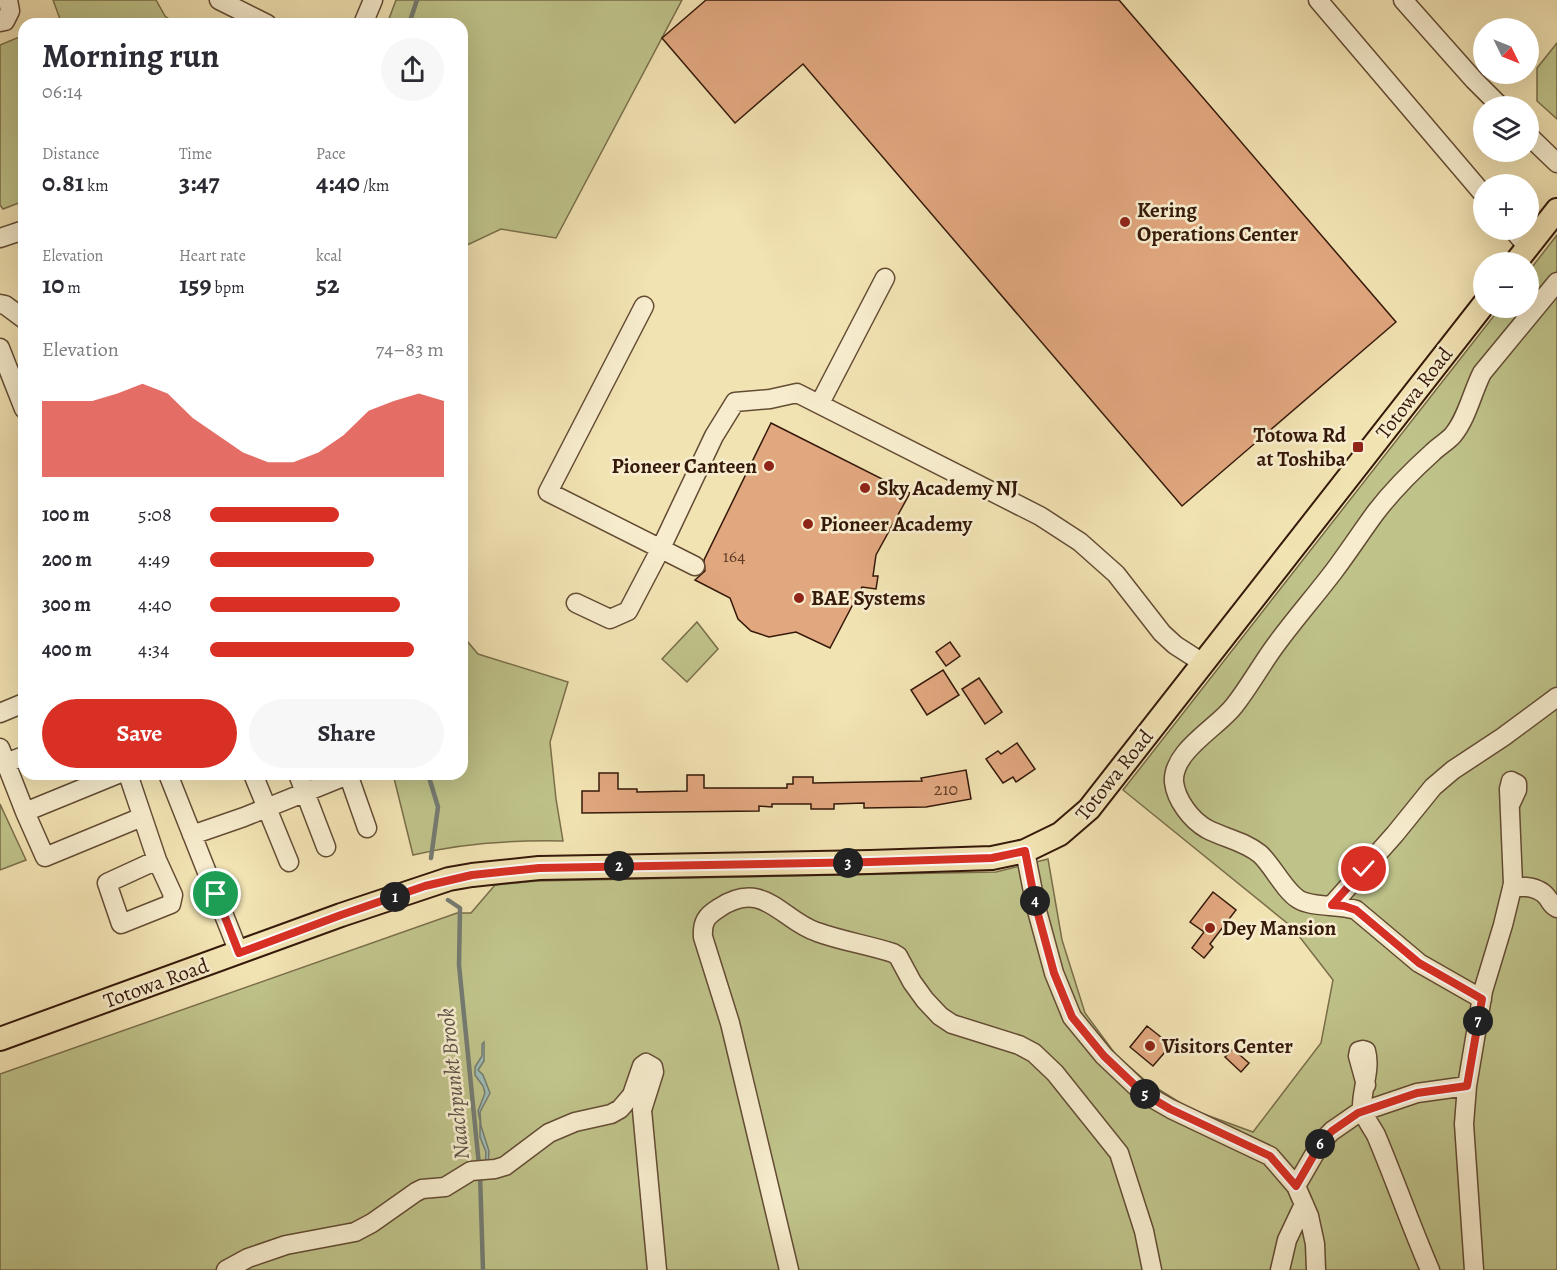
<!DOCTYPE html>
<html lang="en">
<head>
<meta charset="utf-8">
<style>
  body { margin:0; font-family:Alegreya,serif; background:#f7f7f7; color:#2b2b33; height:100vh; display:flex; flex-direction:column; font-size:22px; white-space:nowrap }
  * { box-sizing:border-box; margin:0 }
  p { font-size:20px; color:#7c7c81 }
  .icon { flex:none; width:33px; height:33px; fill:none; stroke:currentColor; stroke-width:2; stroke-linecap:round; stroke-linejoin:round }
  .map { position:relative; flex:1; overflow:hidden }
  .drawer { position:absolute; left:18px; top:18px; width:450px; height:762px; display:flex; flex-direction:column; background:#fff; border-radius:18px; box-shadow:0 6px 24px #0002 }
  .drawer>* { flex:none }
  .needle { width:39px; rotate:133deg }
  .controls { position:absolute; left:1473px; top:18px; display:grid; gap:12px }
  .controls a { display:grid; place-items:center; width:66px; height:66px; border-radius:50%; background:#fff; box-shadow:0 6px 24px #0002; font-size:30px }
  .pin { position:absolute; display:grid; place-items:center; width:51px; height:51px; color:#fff; margin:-26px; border:3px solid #fff; border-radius:50%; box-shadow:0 2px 6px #0007 }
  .km { position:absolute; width:30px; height:30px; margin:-15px; border-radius:50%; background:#222; color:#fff; font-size:16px; line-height:30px; text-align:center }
  .round { display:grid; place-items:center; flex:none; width:63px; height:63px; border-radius:32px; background:#f7f7f7 }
  .overview { display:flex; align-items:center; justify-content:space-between; height:102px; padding:0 24px }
  h1 { font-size:33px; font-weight:700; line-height:45px }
  .metrics { display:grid; grid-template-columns:repeat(3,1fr); gap:9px; height:102px; padding:6px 24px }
  .metrics div { display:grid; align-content:center }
  .metrics b { font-size:26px; font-weight:700 }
  .metrics small { font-size:16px; font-weight:400 }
  .metrics p { font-size:16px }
  .chart { height:168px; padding:12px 24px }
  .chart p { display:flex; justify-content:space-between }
  .chart svg { width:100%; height:108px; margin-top:6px; fill:#d93025; opacity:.7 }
  .cta { display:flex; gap:12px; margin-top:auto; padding:12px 24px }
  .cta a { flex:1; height:69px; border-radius:36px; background:#d93025; color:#fff; font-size:24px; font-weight:700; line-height:69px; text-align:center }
  .cta a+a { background:#f7f7f7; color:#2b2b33 }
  ul { padding:0 24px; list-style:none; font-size:20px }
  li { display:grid; grid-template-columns:96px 72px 1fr; align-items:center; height:45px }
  li i { height:15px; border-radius:8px; background:#d93025 }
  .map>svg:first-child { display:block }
  .green { fill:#bfc38a; stroke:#7a6e4a; stroke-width:1.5 }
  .water { fill:#9ebcb6; stroke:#747b71; stroke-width:1.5 }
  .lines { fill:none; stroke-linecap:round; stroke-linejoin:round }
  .stream { stroke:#747b71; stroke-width:4.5 }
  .building { fill:#e1a77f; stroke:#35190a; stroke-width:1.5 }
  .minor-casing { stroke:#644c34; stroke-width:21 }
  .major-casing { stroke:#35190a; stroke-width:26 }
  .minor { stroke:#f7edce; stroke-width:18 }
  .major { stroke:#f2e3b3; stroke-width:22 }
  .route-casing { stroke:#fff; stroke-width:12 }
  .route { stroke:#d93025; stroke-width:8 }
  .poi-dot { fill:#8f2418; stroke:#f7edce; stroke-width:2 }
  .labels { text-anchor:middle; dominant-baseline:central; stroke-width:5; stroke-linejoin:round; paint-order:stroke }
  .number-label { font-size:18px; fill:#603c27 }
  .poi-label { font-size:21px; font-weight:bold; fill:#35190a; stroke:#f7edce; text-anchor:start }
  .street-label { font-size:21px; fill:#35190a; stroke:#f7edce }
  .water-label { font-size:22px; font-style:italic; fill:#5a5246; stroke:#f7edce }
</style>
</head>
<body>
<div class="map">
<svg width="1557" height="1270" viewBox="0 0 1557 1270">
  <rect width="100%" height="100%" fill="#f2e3b3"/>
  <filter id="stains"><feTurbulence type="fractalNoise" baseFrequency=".00333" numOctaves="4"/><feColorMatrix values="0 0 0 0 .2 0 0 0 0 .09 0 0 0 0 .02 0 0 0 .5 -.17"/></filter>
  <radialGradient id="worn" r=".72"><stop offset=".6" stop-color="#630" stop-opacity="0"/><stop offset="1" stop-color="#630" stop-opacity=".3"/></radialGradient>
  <!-- green -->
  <path class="green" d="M 53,0 L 156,0 L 165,16 L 176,24 L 49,24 L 60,19 Z
    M 396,0 L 682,0 L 556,238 L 501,229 L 467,245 L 462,257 L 462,24 L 387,24 Z
    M 24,35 L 24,201 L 3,209 L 0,205 L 0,45 Z
    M 1557,43 L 1557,119 L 1537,101 L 1537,68 Z
    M 1557,235 L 1557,1270 L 0,1270 L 0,1074 L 457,913 L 471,913 L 495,885 L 536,881 L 996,872 L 1048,859 L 1062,940 L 1085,1013 L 1116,1055 L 1147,1082 L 1190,1109 L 1253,1132 L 1321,1043 L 1333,980 L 1292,927 L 1123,790 L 1500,308 L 1528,308 L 1529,271 Z
    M 697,622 L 718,649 L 687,682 L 662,659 Z
    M 462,635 L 478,654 L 568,682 L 550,742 L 556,799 L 563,841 C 514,840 462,843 413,855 L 393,774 L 462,774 Z
    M 0,804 L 26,860 L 0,870 Z"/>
  <!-- water -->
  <path class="water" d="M 484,1042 L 484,1061 L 478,1070 L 483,1075 L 490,1093 L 480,1112 L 481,1126 L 489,1151 L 488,1166 L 485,1167 L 486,1152 L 480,1137 L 480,1121 L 478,1111 L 485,1093 L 483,1086 L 475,1075 L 475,1067 L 482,1056 L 482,1044 Z"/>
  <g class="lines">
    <!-- stream -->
    <path class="stream" d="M 409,24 L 417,0
      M 428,774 L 438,807 L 431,858
      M 448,900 L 460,908 L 459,965 L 479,1165
      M 480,1174 L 483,1270"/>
  </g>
  <!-- building -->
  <path class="building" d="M 706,0 L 1119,0 L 1396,322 L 1182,506 L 803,64 L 735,123 L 662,38 Z
    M 771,423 L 910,493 L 876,555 L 873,576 L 878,576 L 876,589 L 862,587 L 830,648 L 796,632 L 769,637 L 751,631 L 738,619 L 730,598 L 695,580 L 705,571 L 704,560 Z
    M 950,642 L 960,656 L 946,666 L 936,652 Z
    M 943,670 L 959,695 L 927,715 L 911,690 Z
    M 979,678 L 1002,712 L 985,724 L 962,689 Z
    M 1017,743 L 1035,769 L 1016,782 L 1013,777 L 1003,783 L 986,759 L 998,751 L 1001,754 Z
    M 966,770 L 971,799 L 926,807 L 864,808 L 864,803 L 834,804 L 834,809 L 811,809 L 811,804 L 772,804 L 772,807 L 759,806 L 759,811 L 582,813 L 582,791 L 599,791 L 599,773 L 618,773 L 618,789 L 637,789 L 637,792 L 687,791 L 687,775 L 704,775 L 704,788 L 787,788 L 787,784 L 793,784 L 793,777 L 813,777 L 813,783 L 922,781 L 921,778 Z
    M 1213,892 L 1236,910 L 1210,944 L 1213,947 L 1204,958 L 1192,948 L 1204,932 L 1190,922 Z
    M 1147,1026 L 1171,1045 L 1153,1066 L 1130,1047 Z
    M 1233,1049 L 1249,1063 L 1241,1072 L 1225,1057 Z"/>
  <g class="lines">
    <!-- minor casing -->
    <g class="minor-casing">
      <path id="minor" d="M 219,0 L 267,24
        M 1318,0 L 1484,195
        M 1403,0 L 1474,80 L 1500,106
        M 0,22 L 5,21 L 10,11 L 8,0
        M 363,24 L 373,0
        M 1528,135 L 1557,163
        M 1513,230 L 1528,247
        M 0,238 L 24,230
        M 0,304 L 5,305 L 24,319
        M 644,306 L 548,492 L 695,566
        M 0,348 L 24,409
        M 820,403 L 885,278
        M 576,603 L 610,619 L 628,611 L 661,548 L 714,436 L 735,402 L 770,399 L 797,393 L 1040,516 L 1080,542 L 1116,574 L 1162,633 L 1175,645 L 1203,663
        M 0,713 L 24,703
        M 0,748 L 25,812 L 45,857 L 142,817
        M 6,763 L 24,756
        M 128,774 L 157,860 L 173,895 L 171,904 L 121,924 L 107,883 L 157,860
        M 168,774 L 239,953
        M 253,774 L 289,862
        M 298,774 L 326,847
        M 348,774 L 367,828
        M 25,812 L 118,774
        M 192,835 L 244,817 L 348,775
        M 1025,851 L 1036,907 L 1054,973 L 1072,1017 L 1104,1056 L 1143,1093 L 1171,1109 L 1270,1156 L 1296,1186 L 1309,1216 L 1315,1244 L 1316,1270
        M 1512,887 C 1524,886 1539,887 1547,897 C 1551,902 1551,905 1557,908
        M 1332,905 L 1395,834 L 1433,787 L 1453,770 L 1503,737 L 1557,697
        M 1482,999 L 1419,963 L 1356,910 C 1339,904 1312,908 1298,899 C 1284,890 1273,866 1260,854 C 1244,841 1224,838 1207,829 C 1191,820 1176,800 1174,782 C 1172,751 1217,728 1234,706 C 1249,687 1261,665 1275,646 C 1294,620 1315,596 1334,571 C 1349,551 1362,531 1376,512 C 1393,490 1413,470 1433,452 C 1439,446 1448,441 1453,435 C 1467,418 1472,393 1482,373 L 1557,282
        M 1366,1085 L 1358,1056 L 1359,1051 L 1363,1050 L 1366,1051 C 1371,1069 1362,1088 1362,1106 C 1362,1114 1372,1128 1376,1135 C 1395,1180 1411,1226 1430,1270
        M 1296,1186 L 1322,1141 L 1332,1131 L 1358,1113 L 1417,1093 L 1467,1086
        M 226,1270 L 248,1258 L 286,1245 L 355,1232 L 372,1223 L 416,1192 L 422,1189 L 445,1187 L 471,1171 L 495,1169 L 505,1166 L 549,1133 L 575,1122 L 611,1114 L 620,1109 L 632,1095 L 642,1066 L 646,1063 L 653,1067 L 654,1072 L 642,1110 L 657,1270
        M 789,1270 L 730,1023 L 703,937 C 702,922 706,916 719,908 C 764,878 782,921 817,932 C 842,941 868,945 893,953 L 898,956 L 912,982 L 925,1000 L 940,1016 L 952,1024 L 1019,1045 L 1034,1053 L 1055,1073 L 1119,1153 L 1144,1231 L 1152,1270
        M 1280,1270 L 1287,1240 L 1304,1204
        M 1474,1270 L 1464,1124 L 1467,1086 L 1483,991 L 1503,925 L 1513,884 L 1509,789 L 1511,781 L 1517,784 L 1517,790 L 1510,805"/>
    </g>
    <!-- major casing -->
    <g class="major-casing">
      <path id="major" d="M 1516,262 L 1557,210
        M 0,1039 L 341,915 L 449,879 L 472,875 L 539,868 L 870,862 L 992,858 L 1025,851 L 1060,834 L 1089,809 L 1484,304"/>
    </g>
    <!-- minor -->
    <use href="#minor" class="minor"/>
    <!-- major -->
    <use href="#major" class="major"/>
  </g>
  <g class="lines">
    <!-- route casing -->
    <g class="route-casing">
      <path id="route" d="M 216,894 L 239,953 L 341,915 L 425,886 L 472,875 L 539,868 L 870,862 L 992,858 L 1025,851 L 1036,907 L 1054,973 L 1072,1017 L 1104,1056 L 1143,1093 L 1170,1109 L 1270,1156 L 1296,1186 L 1322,1141 L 1332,1131 L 1358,1113 L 1417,1093 L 1467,1086 L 1482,999 L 1419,963 L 1356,910 L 1344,906 L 1332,905 L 1364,869"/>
    </g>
    <!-- route -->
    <use href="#route" class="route"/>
  </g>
  <!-- markers -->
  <g class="poi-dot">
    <circle cx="1125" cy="222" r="6"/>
    <rect x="1352" y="441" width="12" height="12" rx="3"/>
    <circle cx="769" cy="466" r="6"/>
    <circle cx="865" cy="488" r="6"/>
    <circle cx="808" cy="524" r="6"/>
    <circle cx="799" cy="598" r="6"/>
    <circle cx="1210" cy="928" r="6"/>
    <circle cx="1150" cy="1046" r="6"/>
  </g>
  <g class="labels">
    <!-- number labels -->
    <g class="number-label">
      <text x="734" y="556">164</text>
      <text x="946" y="789">210</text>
    </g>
    <!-- poi labels -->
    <g class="poi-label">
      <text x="1137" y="210">Kering<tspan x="1137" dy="24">Operations Center</tspan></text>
      <text x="1346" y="435" text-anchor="end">Totowa Rd<tspan x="1346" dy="24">at Toshiba</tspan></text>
      <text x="757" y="466" text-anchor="end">Pioneer Canteen</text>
      <text x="877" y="488">Sky Academy NJ</text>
      <text x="820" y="524">Pioneer Academy</text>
      <text x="811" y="598">BAE Systems</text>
      <text x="1222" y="928">Dey Mansion</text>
      <text x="1162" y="1046">Visitors Center</text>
    </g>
    <!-- street labels -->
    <g class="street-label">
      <text transform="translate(1414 393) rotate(-52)">Totowa Road</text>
      <text transform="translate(1114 775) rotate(-51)">Totowa Road</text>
      <text transform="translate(156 983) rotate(-20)">Totowa Road</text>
    </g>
    <!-- water labels -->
    <g class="water-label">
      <text transform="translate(454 1084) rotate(-96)">Naachpunkt Brook</text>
    </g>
  </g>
  <rect width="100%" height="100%" filter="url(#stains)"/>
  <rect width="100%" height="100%" fill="url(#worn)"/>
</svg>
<div class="controls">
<a><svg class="needle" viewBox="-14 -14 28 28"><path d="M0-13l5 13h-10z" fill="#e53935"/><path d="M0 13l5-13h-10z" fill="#7c7c81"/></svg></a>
<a><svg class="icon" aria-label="layers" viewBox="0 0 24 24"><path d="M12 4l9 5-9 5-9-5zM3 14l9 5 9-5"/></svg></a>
<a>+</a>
<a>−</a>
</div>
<div class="pin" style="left:216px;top:894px;background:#1e9e55"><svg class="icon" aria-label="arrive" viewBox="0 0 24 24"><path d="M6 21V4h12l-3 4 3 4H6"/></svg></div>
<div class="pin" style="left:1364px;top:869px;background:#d93025"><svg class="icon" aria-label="check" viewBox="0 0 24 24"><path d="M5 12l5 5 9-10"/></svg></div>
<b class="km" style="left:395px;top:897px">1</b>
<b class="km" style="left:619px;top:866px">2</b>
<b class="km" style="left:848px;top:863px">3</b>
<b class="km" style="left:1035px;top:901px">4</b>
<b class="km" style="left:1145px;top:1094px">5</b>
<b class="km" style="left:1320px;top:1144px">6</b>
<b class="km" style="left:1478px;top:1021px">7</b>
<section class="drawer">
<div class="overview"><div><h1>Morning run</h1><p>06:14</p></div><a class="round"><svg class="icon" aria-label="share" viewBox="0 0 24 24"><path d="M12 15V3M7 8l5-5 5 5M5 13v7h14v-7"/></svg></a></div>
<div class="metrics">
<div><p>Distance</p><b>0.81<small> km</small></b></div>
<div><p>Time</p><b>3:47</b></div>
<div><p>Pace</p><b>4:40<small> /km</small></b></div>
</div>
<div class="metrics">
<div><p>Elevation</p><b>10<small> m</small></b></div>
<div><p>Heart rate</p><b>159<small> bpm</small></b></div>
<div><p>kcal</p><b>52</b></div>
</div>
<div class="chart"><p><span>Elevation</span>74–83 m</p>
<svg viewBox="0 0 160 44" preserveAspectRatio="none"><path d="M0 44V13L10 13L20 13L30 10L40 6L50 10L60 20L70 27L80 34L90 38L100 38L110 34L120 27L130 17L140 13L150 10L160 13V44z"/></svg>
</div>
<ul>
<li><b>100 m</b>5:08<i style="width:55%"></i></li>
<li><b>200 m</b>4:49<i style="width:70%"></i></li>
<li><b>300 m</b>4:40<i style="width:81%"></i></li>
<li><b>400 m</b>4:34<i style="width:87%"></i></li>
</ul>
<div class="cta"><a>Save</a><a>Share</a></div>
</section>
</div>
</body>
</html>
